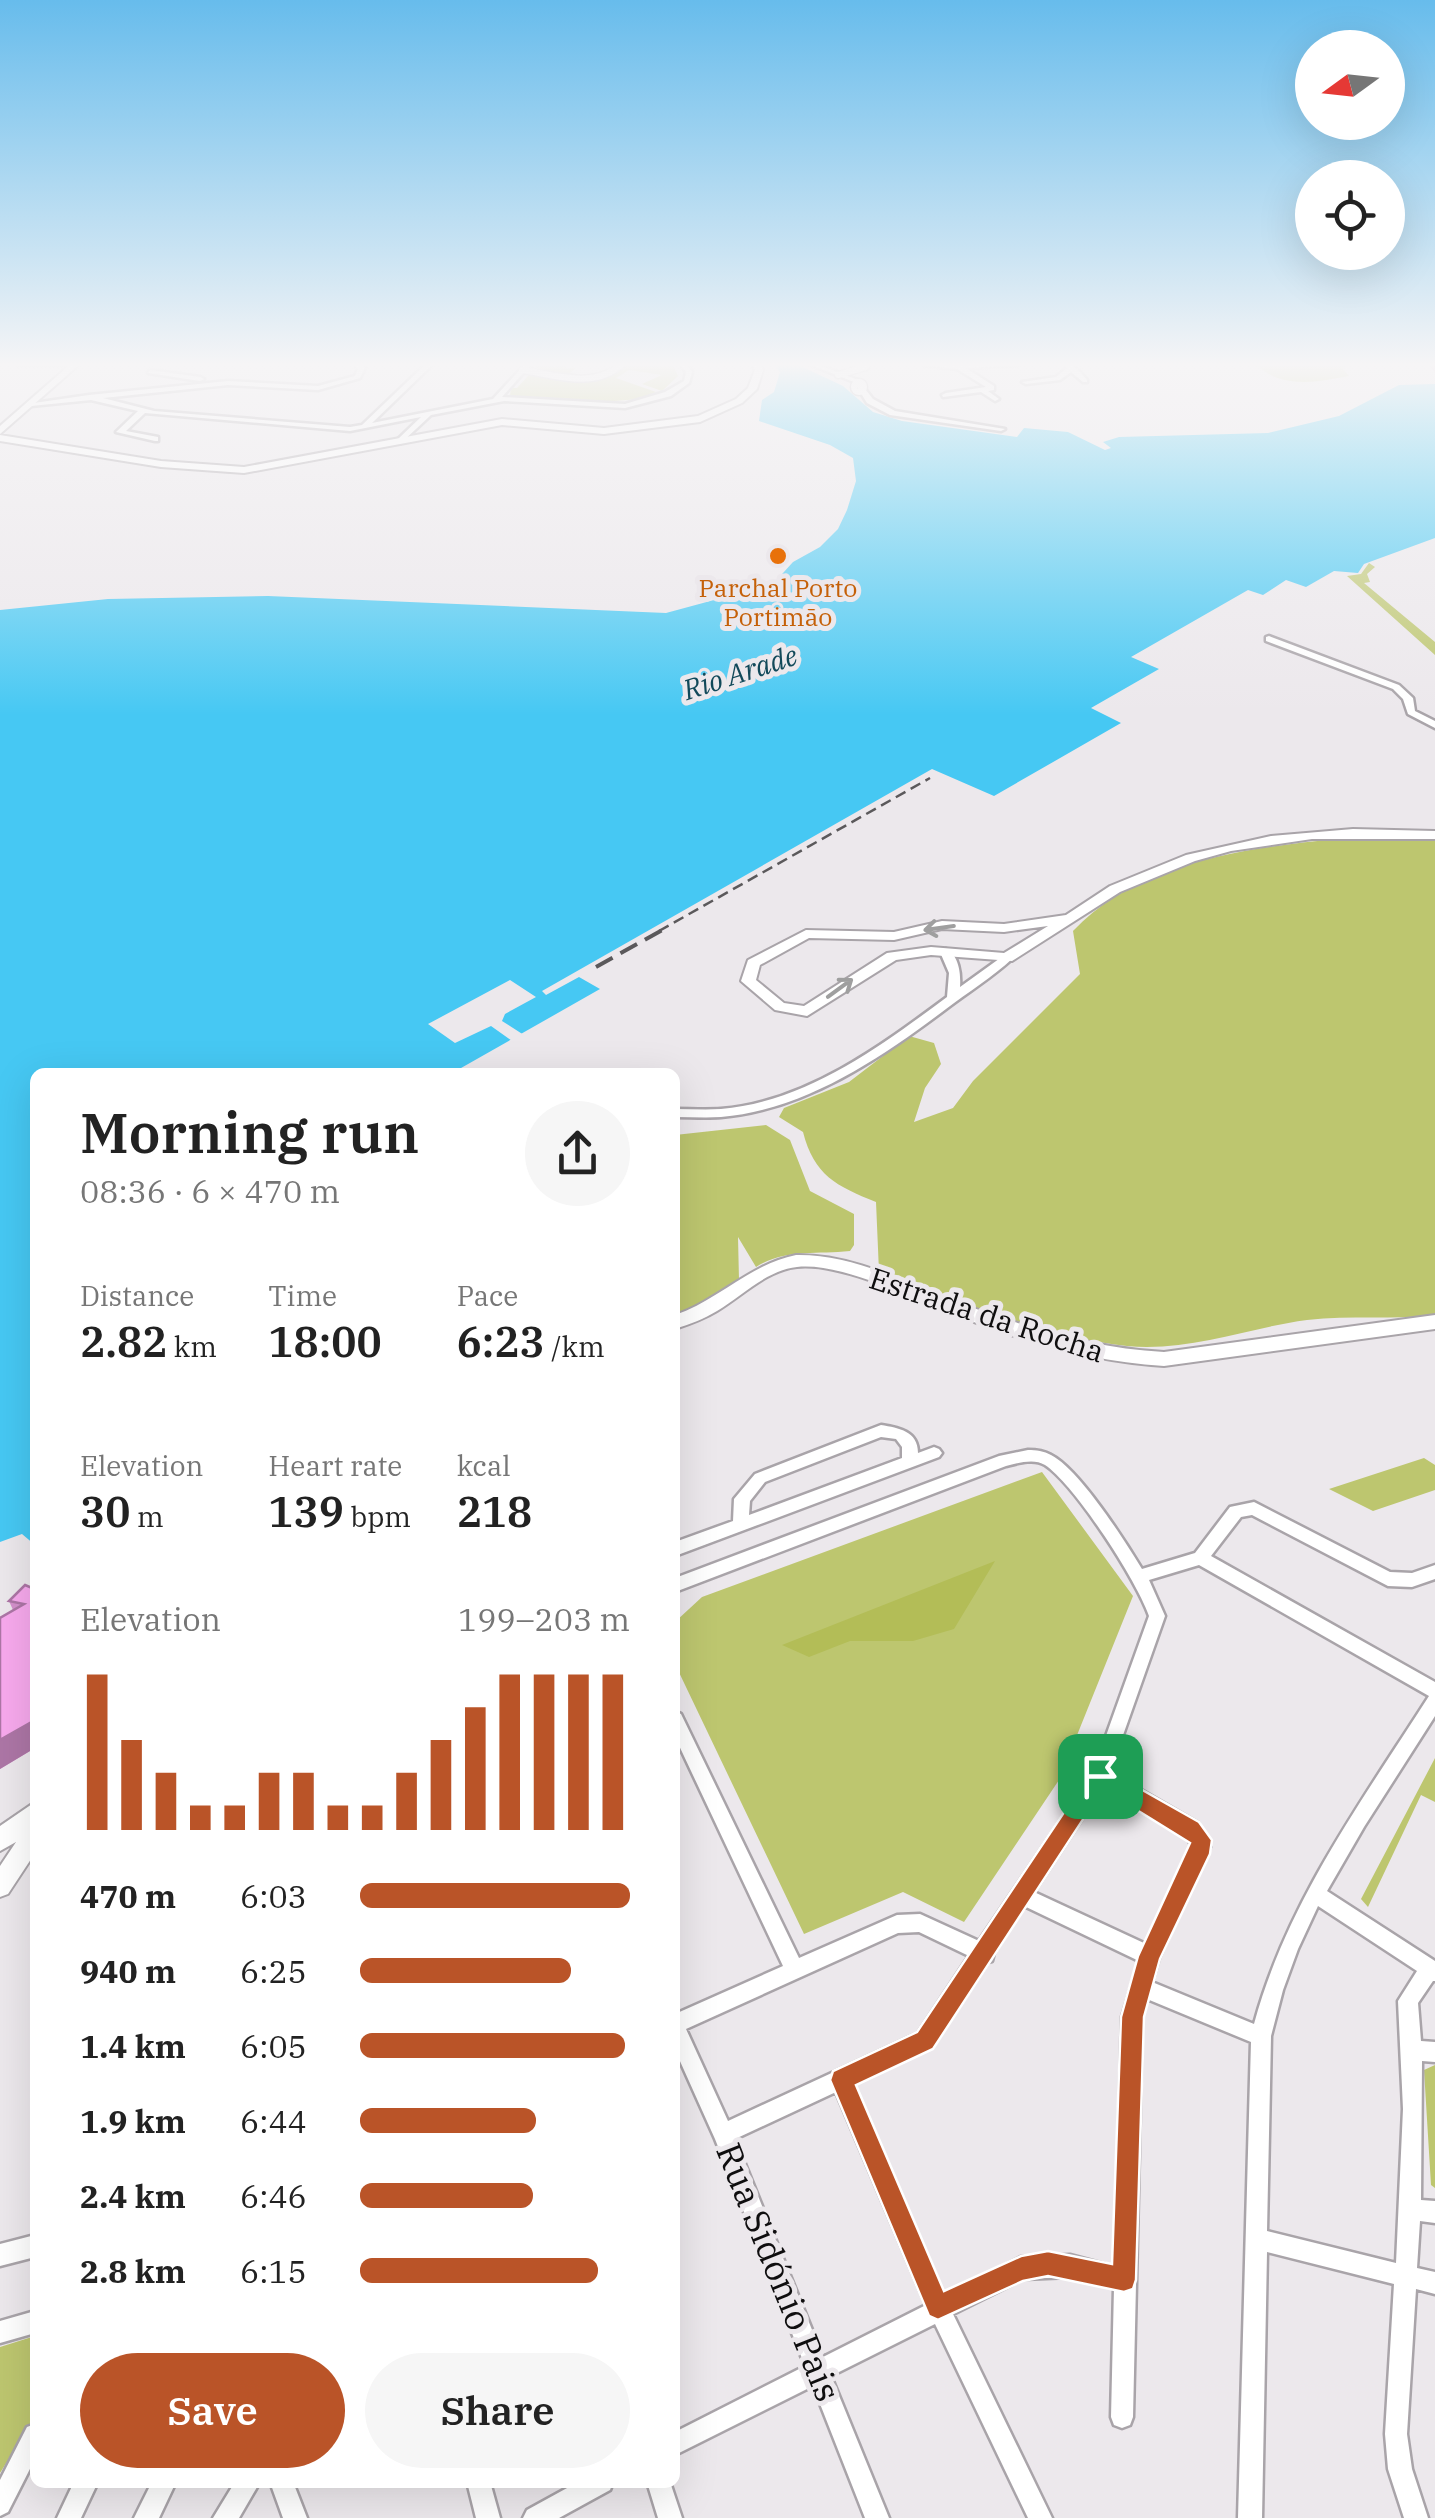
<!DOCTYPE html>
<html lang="en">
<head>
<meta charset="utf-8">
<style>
  body { margin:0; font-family:"IBM Plex Serif",serif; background:#f6f6f6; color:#222; height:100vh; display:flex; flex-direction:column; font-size:38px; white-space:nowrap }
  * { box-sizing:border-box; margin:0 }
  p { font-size:32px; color:#767676 }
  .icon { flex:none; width:55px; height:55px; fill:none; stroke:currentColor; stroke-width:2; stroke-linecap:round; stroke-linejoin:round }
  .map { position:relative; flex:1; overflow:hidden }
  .details { position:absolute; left:30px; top:1068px; width:650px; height:1420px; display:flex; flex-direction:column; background:#fff; border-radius:15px; box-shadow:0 10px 40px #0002 }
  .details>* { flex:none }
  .needle { width:65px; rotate:255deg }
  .controls { position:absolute; left:1295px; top:30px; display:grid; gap:20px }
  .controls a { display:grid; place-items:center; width:110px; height:110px; border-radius:50%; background:#fff; box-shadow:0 10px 40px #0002; font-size:50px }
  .pin { position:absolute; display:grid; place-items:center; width:85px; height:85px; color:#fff; margin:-42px; border-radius:20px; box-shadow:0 5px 15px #0006 }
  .round { display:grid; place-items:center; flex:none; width:105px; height:105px; border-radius:52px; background:#f6f6f6 }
  .head { display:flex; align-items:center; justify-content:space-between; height:170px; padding:0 50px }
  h1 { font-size:55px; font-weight:600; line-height:75px }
  .metrics { display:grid; grid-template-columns:repeat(3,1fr); gap:15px; height:170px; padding:10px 50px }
  .metrics div { display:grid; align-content:center }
  .metrics b { font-size:42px; font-weight:600 }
  .metrics small { font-size:28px; font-weight:400 }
  .metrics p { font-size:28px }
  .chart { height:280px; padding:20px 50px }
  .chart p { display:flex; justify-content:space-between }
  .chart svg { width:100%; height:180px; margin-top:10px; stroke:#ba5428; stroke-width:6 }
  .cta { display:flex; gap:20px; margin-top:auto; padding:20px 50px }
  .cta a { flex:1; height:115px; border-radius:60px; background:#ba5428; color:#fff; font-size:40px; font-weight:600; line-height:115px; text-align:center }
  .cta a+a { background:#f6f6f6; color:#222 }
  ul { padding:0 50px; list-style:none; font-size:32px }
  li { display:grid; grid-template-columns:160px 120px 1fr; align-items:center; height:75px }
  li i { height:25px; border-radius:12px; background:#ba5428 }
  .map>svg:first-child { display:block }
  .green { fill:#bdc66f }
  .forest { fill:#b3bd57 }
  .water { fill:#46c8f3 }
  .pier { fill:#ece8ec }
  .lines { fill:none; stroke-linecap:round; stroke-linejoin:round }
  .pedestrian-casing { stroke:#a9a4a9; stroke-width:9 }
  .minor-casing { stroke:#a9a4a9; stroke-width:5 }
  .tertiary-casing { stroke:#a9a4a9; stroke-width:4 }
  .pedestrian { stroke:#fff; stroke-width:6 }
  .minor { fill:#fff; fill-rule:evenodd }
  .tertiary { fill:#fff; fill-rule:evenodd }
  .rail-far1 { stroke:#5b595b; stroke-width:2.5; stroke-dasharray:11 6; stroke-linecap:butt }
  .rail { stroke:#5b595b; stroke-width:4; stroke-dasharray:19 9; stroke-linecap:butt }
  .wall { fill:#d491cc }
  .shaded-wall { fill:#ad76a6 }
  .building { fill:#f7a9ed; stroke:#ad76a6; stroke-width:2.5 }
  .oneway { stroke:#9f9f9f }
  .route { fill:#ba5428; stroke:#fff; stroke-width:2.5; fill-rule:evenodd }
  .food-dot { fill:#e8710a; stroke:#ece8ec; stroke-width:4 }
  .labels { text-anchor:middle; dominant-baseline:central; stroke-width:10; stroke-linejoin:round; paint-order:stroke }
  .far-food-label { font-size:25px; fill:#c56008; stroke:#ece8ec }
  .far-water-label { font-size:28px; font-style:italic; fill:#12495a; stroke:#ece8ec }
  .street-label { font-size:30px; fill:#0f0e0f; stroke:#ece8ec }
  .near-street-label { font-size:35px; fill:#0f0e0f; stroke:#ece8ec }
</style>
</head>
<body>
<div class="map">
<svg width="1435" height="2518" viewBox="0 0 1435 2518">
  <rect width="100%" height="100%" fill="#ece8ec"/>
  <!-- green -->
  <path class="green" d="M 540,363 L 555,367 L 567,363 L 566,369 L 577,367 L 570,373 L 588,376 L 622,363 L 608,376 L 625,363 L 667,367 L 663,363 L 672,363 L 678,376 L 662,391 L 642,384 L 662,375 L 629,370 L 616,378 L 656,392 L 640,399 L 589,403 L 510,396 L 511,388 L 517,388 Z
    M 1255,363 L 1352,363 L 1342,368 L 1349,376 C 1318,382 1279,390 1255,363 Z
    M 1369,563 L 1375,567 L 1367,574 L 1370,582 L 1364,583 L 1435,642 L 1435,655 L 1347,576 L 1361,574 Z
    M 1339,839 L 1435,840 L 1435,1315 C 1392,1320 1351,1315 1307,1320 C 1247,1328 1188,1352 1127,1346 C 1042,1337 959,1301 879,1272 L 876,1202 C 836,1186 814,1175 803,1132 L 779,1117 L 784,1108 L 849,1082 L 909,1036 L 934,1043 L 941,1064 L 925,1088 L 914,1122 L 953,1108 L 973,1081 L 1080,974 L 1073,931 C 1139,861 1250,847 1339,839 Z
    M 766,1125 L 790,1140 L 810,1191 L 854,1214 L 854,1245 L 850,1251 C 815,1255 787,1248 756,1267 L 738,1237 L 739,1280 L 675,1317 L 675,1135 Z
    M 1424,1458 L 1435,1465 L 1435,1490 L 1373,1511 L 1329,1489 Z
    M 1042,1472 L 1133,1596 L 1059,1780 L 964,1922 L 903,1892 L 804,1934 L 675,1664 L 676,1621 L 702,1597 Z
    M 1435,1758 L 1435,1802 L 1421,1795 L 1368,1907 L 1361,1899 Z
    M 1435,2065 L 1435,2188 L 1431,2185 L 1424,2070 Z
    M 35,2336 L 35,2417 L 0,2473 L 0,2347 Z"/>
  <!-- forest -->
  <path class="forest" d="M 995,1561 L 954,1629 L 913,1641 L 850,1641 L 809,1657 L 782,1645 Z"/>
  <!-- water -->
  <path class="water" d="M 773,363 L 794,363 L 843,386 L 873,412 L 902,421 L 1017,437 L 1024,428 L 1068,432 L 1105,450 L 1111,448 L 1103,442 L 1119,437 L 1268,433 L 1339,416 L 1399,385 L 1435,384 L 1435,538 L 1364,564 L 1358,573 L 1334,571 L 1306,587 L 1286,580 L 1263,595 L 1248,590 L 1131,657 L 1159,669 L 1091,708 L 1121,723 L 994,796 L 932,769 L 542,991 L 546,995 L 579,977 L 600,989 L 454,1072 L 35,1072 L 35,1545 L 22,1534 L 0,1542 L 0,610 L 108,599 L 268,596 L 666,613 L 773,584 L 793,562 L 820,547 L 838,529 L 847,510 L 856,481 L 853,458 L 830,445 L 759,421 L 762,400 L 774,392 L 780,372 Z"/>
  <!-- pier -->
  <path class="pier" d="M 510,980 L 536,997 L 505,1014 L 502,1021 L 527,1037 L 515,1043 L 491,1026 L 455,1043 L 428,1024 Z"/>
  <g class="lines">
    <!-- pedestrian casing -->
    <g class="pedestrian-casing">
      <path id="pedestrian" d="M 522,370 C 556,375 595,390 623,363
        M 838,375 L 866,367
        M854 387a5 5 0 1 1 10 0a5 5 0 1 1-10 0Z"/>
    </g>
    <!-- minor casing -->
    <g class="minor-casing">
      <path id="minor" d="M 14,363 L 72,363 L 69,365 L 17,365 Z
        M 353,363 L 360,363 L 365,368 L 360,378 L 318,390 L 228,385 L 103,398 L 154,411 L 350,427 L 362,425 L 427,363 L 434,363 L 372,423 L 493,399 L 526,363 L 532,363 L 502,397 L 625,404 L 665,392 L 684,381 L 686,372 L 680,363 L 686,363 L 692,372 L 689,383 L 671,396 L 625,408 L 504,401 L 431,415 L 401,443 L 397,441 L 398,439 L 421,417 L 350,431 L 145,413 L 126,431 L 158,437 L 158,441 L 155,441 L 116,432 L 138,411 L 91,400 L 31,406 L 27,404 L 89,395 L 228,381 L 318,386 L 355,376 L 358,368 Z
        M 806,363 L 814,363 L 858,380 L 873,399 L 895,411 L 1005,429 L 1001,431 L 890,415 L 867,403 L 854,382 Z
        M 920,363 L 954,365 L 1021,363 L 1018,365 L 966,368 L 994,386 L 994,390 L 988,391 L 999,399 L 995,401 L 981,392 L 943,397 L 942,395 L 946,393 L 986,387 L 957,369 L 923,365 Z
        M 1063,363 C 1074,363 1080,372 1087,380 L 1087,382 L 1083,382 L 1071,372 L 1060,380 L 1026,384 L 1022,382 L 1056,377 L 1067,368 Z
        M 150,370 L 200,377 L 204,379 L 200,381 L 148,373 Z
        M 1269,636 L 1399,685 L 1413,698 L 1415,711 L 1435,721 L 1435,728 L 1408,714 L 1403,699 L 1393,689 L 1266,641 L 1266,637 Z
        M 946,949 C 959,955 961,974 960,987 L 1003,956 L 1007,955 L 1013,958 C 993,977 968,992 946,1009 C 881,1058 805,1110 721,1117 C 706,1118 690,1117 675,1117 L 675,1109 C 690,1109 706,1110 721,1109 C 806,1102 881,1046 947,997 L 949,973 L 940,952 Z
        M 881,1425 C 899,1428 918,1431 918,1453 L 934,1447 L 939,1449 L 942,1453 L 939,1457 L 675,1556 L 675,1542 L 733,1521 L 734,1499 L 755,1474 ZM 881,1437 L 896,1439 L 902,1447 L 902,1458 L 749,1515 L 750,1501 L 765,1482 Z
        M 1028,1450 C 1036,1450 1044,1451 1051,1455 C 1079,1469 1125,1541 1142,1569 L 1195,1553 L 1230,1507 L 1254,1502 L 1390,1572 L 1412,1573 L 1435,1565 L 1435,1579 L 1412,1587 L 1388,1586 L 1252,1515 L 1241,1517 L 1211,1556 L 1435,1682 L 1435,1716 L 1364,1827 L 1327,1891 L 1435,1961 L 1435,1981 L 1433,1981 L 1418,2003 L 1421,2041 L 1435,2042 L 1435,2062 L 1422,2061 L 1421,2200 L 1435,2201 L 1435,2223 L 1420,2221 L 1417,2268 L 1435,2272 L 1435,2294 L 1416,2289 L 1407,2434 L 1412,2469 L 1428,2518 L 1404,2518 L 1388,2469 L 1385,2434 L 1394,2284 L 1267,2252 L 1262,2518 L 1238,2518 L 1251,2042 L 1147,1999 L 1142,2017 L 1133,2417 L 1130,2425 L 1122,2428 L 1114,2425 L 1111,2417 L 1114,2288 L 1070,2277 L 1023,2279 L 953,2314 L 1052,2518 L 1028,2518 L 935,2324 L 831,2376 L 889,2518 L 865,2518 L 813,2386 L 675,2455 L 675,2432 L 805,2366 L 715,2139 L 675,2050 L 675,2014 L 783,1966 L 675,1737 L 675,1711 L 681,1714 L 799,1958 L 897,1915 L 920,1914 L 979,1941 L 1093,1772 L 1149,1616 C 1137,1581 1075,1485 1045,1465 C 1034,1458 1018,1463 1006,1466 L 675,1592 L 675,1578 L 999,1456 ZM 1199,1565 L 1429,1696 C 1362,1801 1287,1902 1254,2024 L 1152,1982 L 1159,1958 L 1210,1847 L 1198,1823 L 1110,1772 L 1165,1616 L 1149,1580 ZM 1103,1787 L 1186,1835 L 1192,1847 L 1146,1944 L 1034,1892 ZM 1024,1906 L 1139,1961 L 1122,2017 L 1115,2267 L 1070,2255 L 1021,2257 L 944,2296 L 853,2084 L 932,2047 L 988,1962 L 992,1961 L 994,1953 ZM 1318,1906 L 1417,1971 L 1398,2001 L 1403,2109 L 1396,2263 L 1267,2231 L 1271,2036 L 1283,1990 L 1298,1949 ZM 919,1932 L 969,1956 L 918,2033 L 728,2121 L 686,2029 L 898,1933 ZM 836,2092 L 926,2305 L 823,2357 L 735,2139 Z
        M 35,2235 L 35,2257 L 0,2266 L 0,2244 Z
        M 35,2311 L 35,2333 L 0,2343 L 0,2321 Z
        M 35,2424 L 35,2459 L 8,2512 L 0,2516 L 0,2480 L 27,2427 Z
        M 74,2482 L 98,2482 L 81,2518 L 57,2518 Z
        M 152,2482 L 176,2482 L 159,2518 L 134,2518 Z
        M 235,2482 L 260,2482 L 239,2518 L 213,2518 Z
        M 270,2482 L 293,2482 L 307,2518 L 283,2518 Z
        M 467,2482 L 490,2482 L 500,2518 L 476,2518 Z
        M 578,2482 L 613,2482 L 610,2490 L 559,2518 L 523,2518 L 527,2510 Z
        M 647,2482 L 670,2482 L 682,2518 L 658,2518 Z"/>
    </g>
    <!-- tertiary casing -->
    <g class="tertiary-casing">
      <path id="tertiary" d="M 72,363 L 81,363 L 0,434 L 0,426 Z
        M 751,363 L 759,363 L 763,370 L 757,389 L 742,403 L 700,422 L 604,434 L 502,425 L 244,473 L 161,467 L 0,441 L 0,435 L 161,461 L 244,467 L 502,419 L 604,428 L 698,416 L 736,399 L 748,388 L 755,370 Z
        M 1353,829 L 1435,831 L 1435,839 L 1312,839 L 1231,851 L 1195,861 L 1120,892 L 1012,961 L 931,955 L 896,960 L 807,1016 L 775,1010 L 741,981 L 748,960 L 806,930 L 894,932 L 942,921 L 1004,924 L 1066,915 L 1110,886 L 1186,855 L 1271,836 ZM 1048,926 L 1004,953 L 931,947 L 887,953 L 804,1006 L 784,1003 L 756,980 L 760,965 L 809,938 L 894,940 L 942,929 L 1004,932 Z
        M 796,1255 C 852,1254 905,1282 957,1302 C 1025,1327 1091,1348 1164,1352 L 1435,1315 L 1435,1329 L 1164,1366 C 1097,1362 1034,1345 971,1321 C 923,1304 846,1262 797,1267 C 767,1270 742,1296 717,1311 C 704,1319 690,1324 675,1329 L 675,1315 C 719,1300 750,1264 796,1255 Z
        M 35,1802 L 35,1853 L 8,1894 L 0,1897 L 0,1866 L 16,1842 L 0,1851 L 0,1826 Z"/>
    </g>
    <!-- pedestrian -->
    <use href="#pedestrian" class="pedestrian"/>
    <!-- minor -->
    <use href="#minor" class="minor"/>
    <!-- tertiary -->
    <use href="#tertiary" class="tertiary"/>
    <!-- rail-far1 -->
    <path class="rail-far1" d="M 659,931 L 930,778"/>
    <!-- rail -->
    <path class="rail" d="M 596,967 L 664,929"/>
  </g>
  <!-- wall -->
  <path class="wall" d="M 1429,363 L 1435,363 L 1435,372 L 1428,365 Z
    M 25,1585 L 35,1748 L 0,1769 L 0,1617 L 13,1610 L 9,1601 Z"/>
  <!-- shaded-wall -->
  <path class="shaded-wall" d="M 35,1720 L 35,1748 L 0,1769 L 0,1740 Z"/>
  <!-- building -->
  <path class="building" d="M 25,1585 L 32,1588 L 35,1585 L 35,1703 L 34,1704 L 35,1720 L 0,1740 L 0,1618 L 24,1604 L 9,1601 Z"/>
  <!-- one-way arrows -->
  <defs><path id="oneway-shaft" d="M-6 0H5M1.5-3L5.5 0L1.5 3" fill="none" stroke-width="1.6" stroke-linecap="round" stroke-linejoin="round" transform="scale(2.5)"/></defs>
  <g class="oneway">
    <use href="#oneway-shaft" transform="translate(939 928) rotate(172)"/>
    <use href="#oneway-shaft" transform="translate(840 988) rotate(-36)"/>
  </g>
  <!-- sky -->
  <linearGradient id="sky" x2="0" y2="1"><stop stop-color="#67bcec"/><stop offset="0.51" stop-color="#f6f5f6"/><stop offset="1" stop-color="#f6f5f6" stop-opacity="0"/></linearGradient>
  <rect width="1435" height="715" fill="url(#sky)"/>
  <!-- route -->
  <path class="route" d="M 1100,1766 L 1199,1822 L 1212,1840 L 1210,1854 L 1160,1959 L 1144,2017 L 1136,2280 L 1133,2289 L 1124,2292 L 1048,2276 L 1023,2281 L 938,2320 L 929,2316 L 830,2080 L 833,2071 L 917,2032 L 1093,1769 ZM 1103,1789 L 1190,1843 L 1138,1956 L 1121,2017 L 1112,2264 L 1048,2251 L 1021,2256 L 944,2291 L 856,2085 L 933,2049 Z"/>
  <!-- markers -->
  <circle class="food-dot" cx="778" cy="556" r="10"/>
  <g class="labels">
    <!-- far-food labels -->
    <g class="far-food-label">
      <text x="778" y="587">Parchal Porto<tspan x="778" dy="29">Portimão</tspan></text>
    </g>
    <!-- far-water labels -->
    <g class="far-water-label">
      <text transform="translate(740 672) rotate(-18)">Rio Arade</text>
    </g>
    <!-- street labels -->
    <g class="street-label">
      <text transform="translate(987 1314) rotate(18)">Estrada da Rocha</text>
    </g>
    <!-- near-street labels -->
    <g class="near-street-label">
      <text transform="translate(779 2272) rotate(68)">Rua Sidónio Pais</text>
    </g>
  </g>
</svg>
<div class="controls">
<a><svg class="needle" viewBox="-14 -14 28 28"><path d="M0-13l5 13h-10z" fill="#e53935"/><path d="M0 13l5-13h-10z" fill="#767676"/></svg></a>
<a><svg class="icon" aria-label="locate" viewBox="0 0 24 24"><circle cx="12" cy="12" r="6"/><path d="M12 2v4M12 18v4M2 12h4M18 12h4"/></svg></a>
</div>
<div class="pin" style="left:1100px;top:1776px;background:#1e9e55"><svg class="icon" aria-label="arrive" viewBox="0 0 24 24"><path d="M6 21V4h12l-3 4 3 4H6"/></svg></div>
<section class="details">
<div class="head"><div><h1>Morning run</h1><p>08:36 · 6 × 470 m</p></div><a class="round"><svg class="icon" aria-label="share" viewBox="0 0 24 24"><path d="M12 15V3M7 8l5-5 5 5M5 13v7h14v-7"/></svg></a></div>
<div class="metrics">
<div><p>Distance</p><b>2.82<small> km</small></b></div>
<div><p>Time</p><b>18:00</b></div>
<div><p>Pace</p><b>6:23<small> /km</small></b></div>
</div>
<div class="metrics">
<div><p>Elevation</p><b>30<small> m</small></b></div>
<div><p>Heart rate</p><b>139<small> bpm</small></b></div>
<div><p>kcal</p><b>218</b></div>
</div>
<div class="chart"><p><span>Elevation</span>199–203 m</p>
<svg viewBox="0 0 160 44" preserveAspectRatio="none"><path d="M5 44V6M15 44V22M25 44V30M35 44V38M45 44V38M55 44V30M65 44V30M75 44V38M85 44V38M95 44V30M105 44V22M115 44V14M125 44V6M135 44V6M145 44V6M155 44V6"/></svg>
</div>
<ul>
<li><b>470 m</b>6:03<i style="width:100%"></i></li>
<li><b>940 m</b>6:25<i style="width:78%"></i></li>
<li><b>1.4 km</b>6:05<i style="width:98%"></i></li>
<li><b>1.9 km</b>6:44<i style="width:65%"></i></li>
<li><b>2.4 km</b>6:46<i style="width:64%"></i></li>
<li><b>2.8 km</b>6:15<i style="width:88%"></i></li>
</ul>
<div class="cta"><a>Save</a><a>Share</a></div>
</section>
</div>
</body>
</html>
